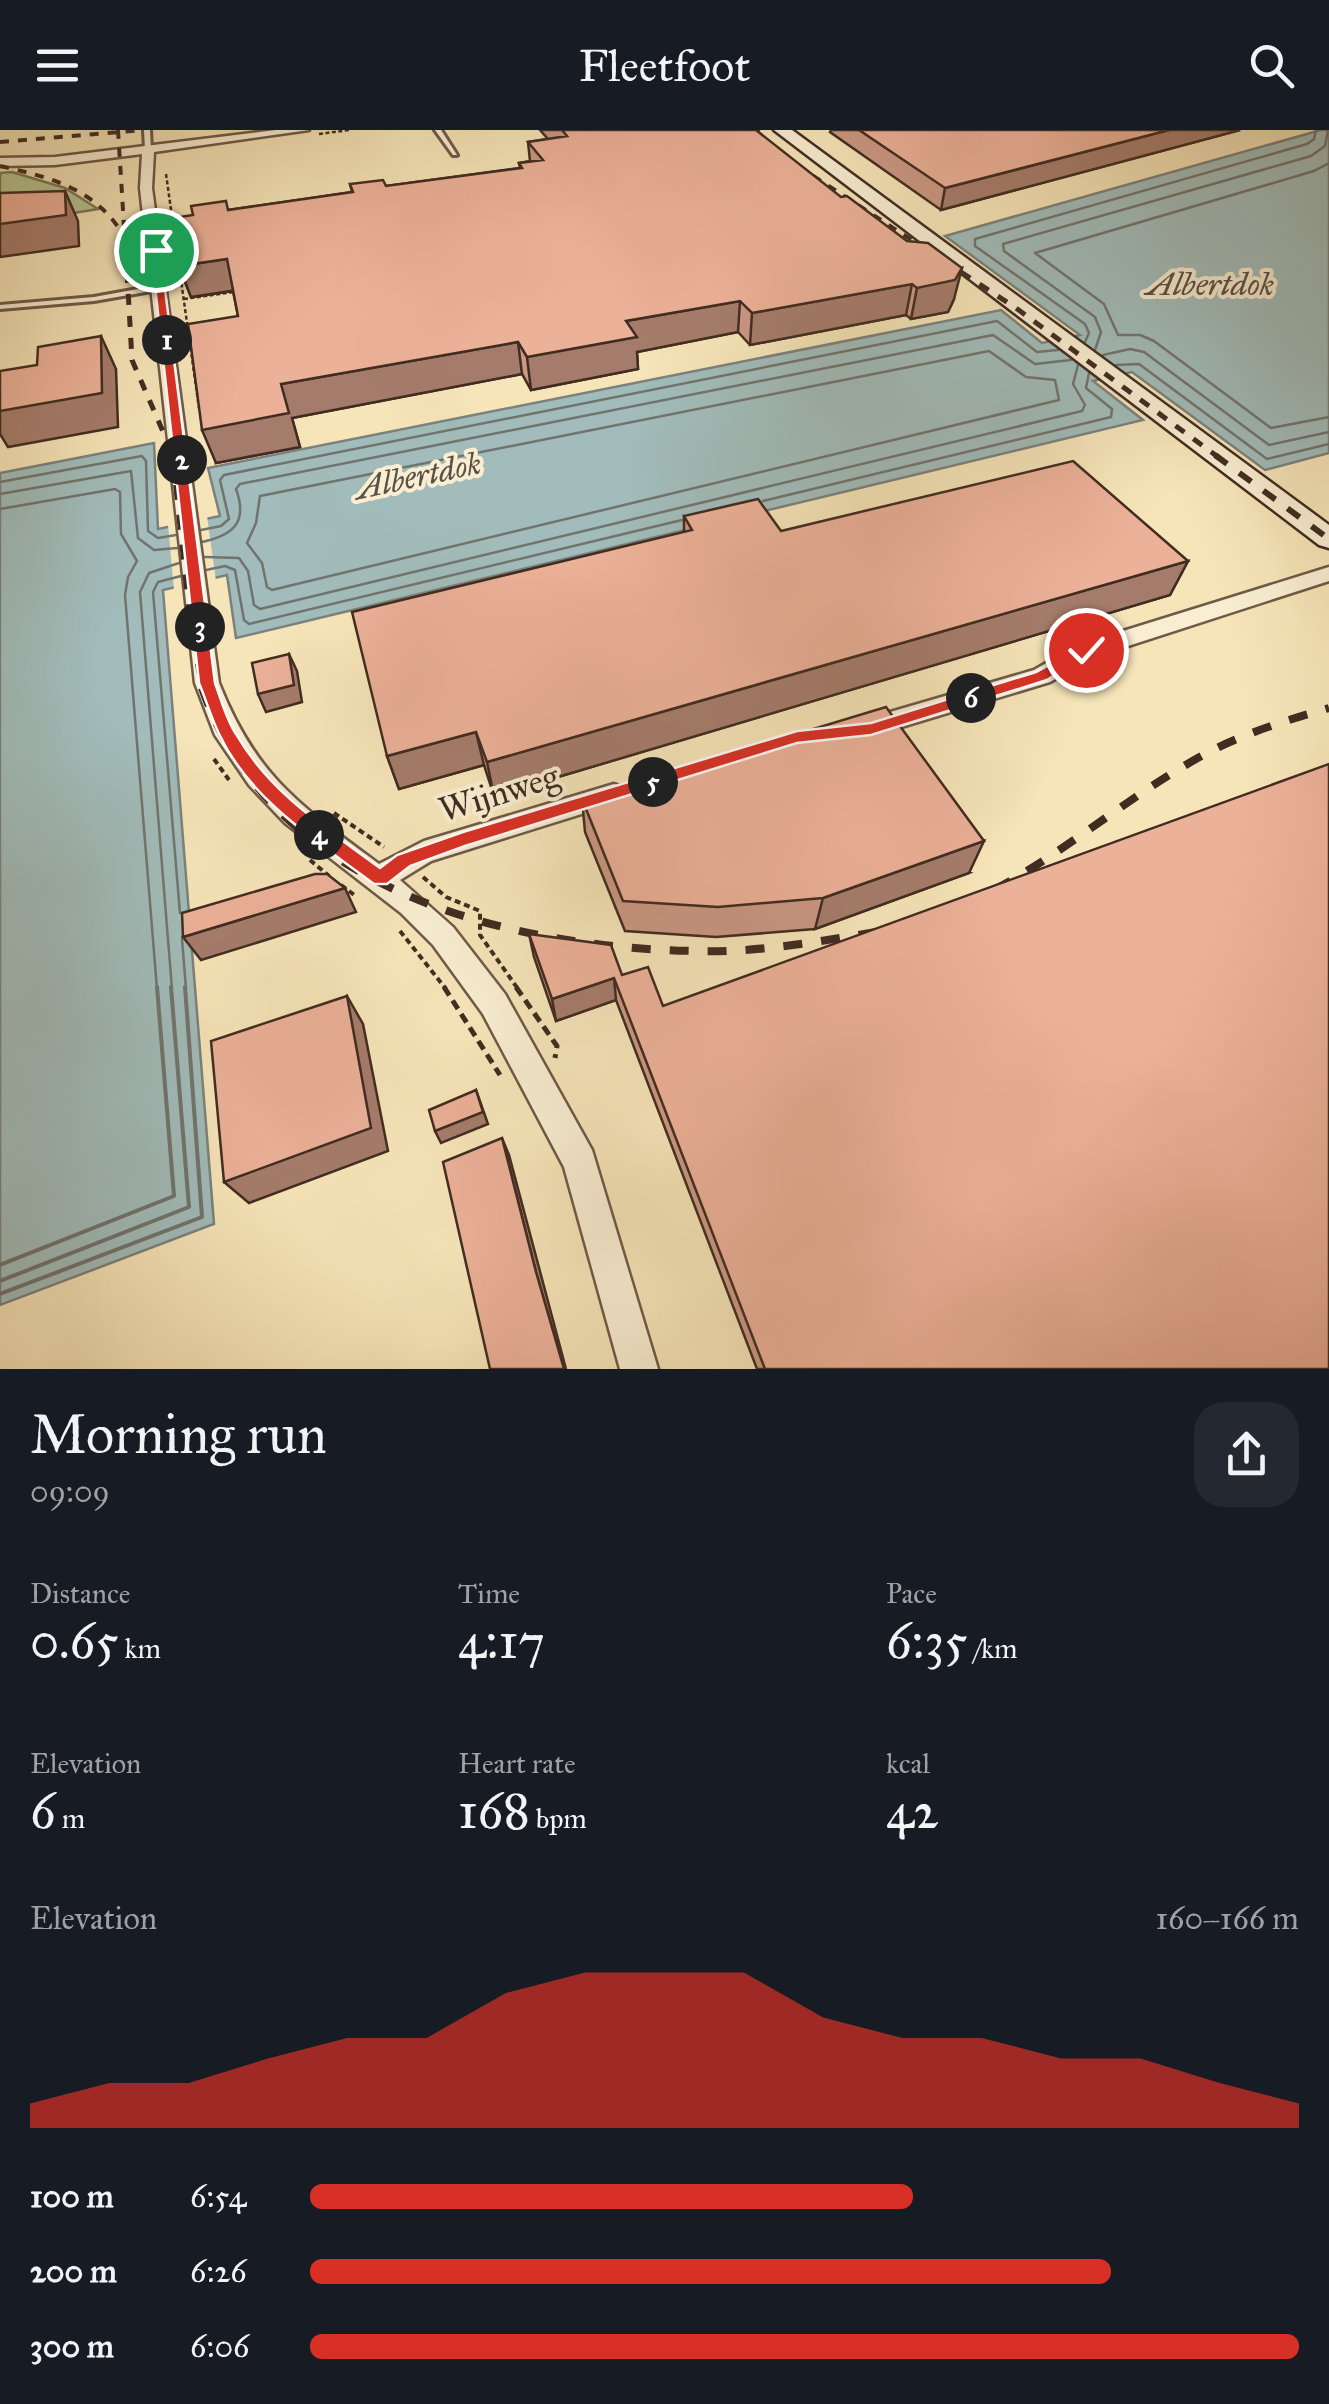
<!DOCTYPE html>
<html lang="en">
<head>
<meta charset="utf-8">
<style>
  body { margin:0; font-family:"IM FELL Great Primer",serif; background:#242831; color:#f1f3f6; height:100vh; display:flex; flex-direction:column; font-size:38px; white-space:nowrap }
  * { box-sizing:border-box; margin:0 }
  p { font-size:32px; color:#9ea1a6 }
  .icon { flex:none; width:55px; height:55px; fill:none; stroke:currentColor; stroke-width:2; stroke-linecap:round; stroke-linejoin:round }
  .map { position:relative; height:1239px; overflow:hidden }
  .drawer { display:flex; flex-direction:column; background:#171b24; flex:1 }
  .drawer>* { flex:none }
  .pin { position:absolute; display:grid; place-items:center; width:85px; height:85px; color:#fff; margin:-42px; border:5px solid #fff; border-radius:50%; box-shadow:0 2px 10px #0007 }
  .km { position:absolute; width:50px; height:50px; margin:-25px; border-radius:50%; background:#222; color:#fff; font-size:28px; line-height:50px; text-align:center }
  .round { display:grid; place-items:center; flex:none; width:105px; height:105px; border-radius:30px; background:#242831 }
  .head { display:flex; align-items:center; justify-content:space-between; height:170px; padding:0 30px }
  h1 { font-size:55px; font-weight:600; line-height:75px }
  .metrics { display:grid; grid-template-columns:repeat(3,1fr); gap:15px; height:170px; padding:10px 30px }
  .metrics div { display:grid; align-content:center }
  .metrics b { font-size:50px; font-weight:600 }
  .metrics small { font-size:28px; font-weight:400 }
  .metrics p { font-size:28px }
  .chart { height:280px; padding:20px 30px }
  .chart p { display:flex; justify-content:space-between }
  .chart svg { width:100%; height:180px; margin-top:10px; fill:#d93025; opacity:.7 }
  ul { padding:0 30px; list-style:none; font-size:32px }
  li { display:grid; grid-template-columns:160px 120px 1fr; align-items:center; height:75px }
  li i { height:25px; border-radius:12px; background:#d93025 }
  header { display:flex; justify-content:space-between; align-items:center; height:130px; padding:0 30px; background:#171b24; font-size:45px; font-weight:600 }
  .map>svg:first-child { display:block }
  .green { fill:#b7c693; stroke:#7c795a; stroke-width:2.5 }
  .water { fill:#a1bcba; stroke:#7b827d; stroke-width:2.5 }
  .pier { fill:#f6e5b9 }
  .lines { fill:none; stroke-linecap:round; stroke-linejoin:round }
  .shore-far1 { stroke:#71746e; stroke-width:2.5 }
  .shore { stroke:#71746e; stroke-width:4 }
  .service-casing { stroke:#6e5a47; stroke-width:6 }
  .minor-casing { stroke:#6e5a47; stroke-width:5 }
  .secondary-casing { stroke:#412c21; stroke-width:5 }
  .path-far2 { stroke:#412c21; stroke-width:2.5; stroke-dasharray:4 2.5; stroke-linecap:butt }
  .path-far1 { stroke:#412c21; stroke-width:4; stroke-dasharray:6 4; stroke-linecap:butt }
  .path { stroke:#412c21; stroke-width:5; stroke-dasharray:10 6; stroke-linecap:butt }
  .service { fill:#f9eed2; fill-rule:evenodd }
  .minor { fill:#f9eed2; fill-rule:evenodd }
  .secondary { fill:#f9eed2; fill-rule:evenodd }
  .rail-far3 { stroke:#412c21; stroke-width:4; stroke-dasharray:9 9; stroke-linecap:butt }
  .rail-far2 { stroke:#412c21; stroke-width:5; stroke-dasharray:11 11; stroke-linecap:butt }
  .rail-far1 { stroke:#412c21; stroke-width:6; stroke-dasharray:15 15; stroke-linecap:butt }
  .rail { stroke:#412c21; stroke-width:8; stroke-dasharray:19 19; stroke-linecap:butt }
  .wall { fill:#cb9884; stroke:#412c21; stroke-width:2.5 }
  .shaded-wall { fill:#a57c6b; stroke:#412c21; stroke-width:2.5 }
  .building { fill:#ecb199; stroke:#412c21; stroke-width:2.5 }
  .route { fill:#d93025; stroke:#fff; stroke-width:2.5 }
  .labels { text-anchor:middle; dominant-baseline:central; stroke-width:8; stroke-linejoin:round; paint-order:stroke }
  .far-water-label { font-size:32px; font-style:italic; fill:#595047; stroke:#f9eed2 }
  .street-label { font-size:35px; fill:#412c21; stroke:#f9eed2 }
</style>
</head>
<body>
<header><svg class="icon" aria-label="menu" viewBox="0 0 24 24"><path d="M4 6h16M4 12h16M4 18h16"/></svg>Fleetfoot<svg class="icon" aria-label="search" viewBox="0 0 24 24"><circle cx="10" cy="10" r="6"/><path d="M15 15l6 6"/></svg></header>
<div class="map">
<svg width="1329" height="1239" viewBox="0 0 1329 1239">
  <rect width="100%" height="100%" fill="#f6e5b9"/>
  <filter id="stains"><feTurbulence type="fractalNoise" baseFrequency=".002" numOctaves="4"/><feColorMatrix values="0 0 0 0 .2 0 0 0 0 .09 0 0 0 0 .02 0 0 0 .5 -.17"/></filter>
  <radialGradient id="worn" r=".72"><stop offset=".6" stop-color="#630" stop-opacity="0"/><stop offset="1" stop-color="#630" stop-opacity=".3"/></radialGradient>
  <!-- green -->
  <path class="green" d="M 12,42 L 65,58 L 98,79 L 74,83 L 0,64 L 0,43 Z"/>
  <!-- water -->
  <path class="water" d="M 1321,0 L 1329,0 L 1329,323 L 1265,340 L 1132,242 L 1093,251 L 1143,290 L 236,508 L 227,445 L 163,460 L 214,1094 L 0,1175 L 0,343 L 154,313 L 158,399 L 220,386 L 208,338 L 1001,180 L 1042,213 L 1080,205 L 945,106 Z"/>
  <!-- pier -->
  <path class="pier" d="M 207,386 L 216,451 L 174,460 L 168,395 Z"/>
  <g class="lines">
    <!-- shore-far1 -->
    <path class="shore-far1" d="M 1329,33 L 1314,41 L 1035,123 L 1104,174 L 1118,205 L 1140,205 L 1154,211 L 1271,298 L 1329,287
      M 1085,212 L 1089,203 L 1085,194 L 975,116 L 975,109 L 1307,14 L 1314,9 L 1316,0
      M 1095,220 L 1101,202 L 1095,187 L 1004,121 L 1003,114 L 1311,26 L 1325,16 L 1328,0
      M 989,221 L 1026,247 L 1055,250 L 1059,270 L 272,460 L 267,457 L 262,433 L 247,413 L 256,393 L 260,366 Z
      M 1103,225 L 1130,219 L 1144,222 L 1269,315 L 1329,302
      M 1116,235 L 1139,234 L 1267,329 L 1329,314
      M 0,352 L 142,326 L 146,331 L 148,401 L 158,408 L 176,405
      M 0,364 L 131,341 L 138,408 L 154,420 L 177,418
      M 763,371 L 1111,287 L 1112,279 L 1086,258 L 1089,243
      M 0,379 L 115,359 L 120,362 L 121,404 L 137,431 L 128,447 L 125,465 L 157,859
      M 201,400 L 221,396 L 229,389 L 220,350 L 224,345 L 997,191 L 1037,222 L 1058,220
      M 202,412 C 234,405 248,392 236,359 L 240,354 L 993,205 L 1035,234 L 1071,230
      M 205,427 L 239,428 L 248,441 L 254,475 L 260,479 L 1082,281 L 1085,275 L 1073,254 L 1078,235
      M 206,440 L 225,436 L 235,440 L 244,490 L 249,494 L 682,390
      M 180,783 L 153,462 L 158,452 L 181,446
      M 182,809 L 186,859
      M 172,859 L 140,462 L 149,443 L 179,433"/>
    <!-- shore -->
    <path class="shore" d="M 0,1135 L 174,1066 L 157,857
      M 0,1151 L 189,1077 L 171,857
      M 0,1164 L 202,1087 L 185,857"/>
    <!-- service casing -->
    <g class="service-casing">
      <path id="service" d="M 144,0 L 150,0 L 151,20 L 148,22 L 145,20 Z
        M 435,0 L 441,0 L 457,25 L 453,25 Z
        M 160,155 L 164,157 L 163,159 L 94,171 L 0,179 L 0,175 L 94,167 Z"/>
    </g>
    <!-- minor casing -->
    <g class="minor-casing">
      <path id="minor" d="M 276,0 L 309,0 L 154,22 L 152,58 L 219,553 C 256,647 301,676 379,734 L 424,711 L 614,654 L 623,657 L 627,664 L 623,671 L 431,731 L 400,750 L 453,797 L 505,864 L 592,1020 L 658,1239 L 620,1239 L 564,1037 L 483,884 L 433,815 L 401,783 L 285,693 L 249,655 L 215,605 L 195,553 L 140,58 L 142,24 L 55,35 L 0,36 L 0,28 L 55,27 Z
        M 1329,437 L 1329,451 L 1094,527 L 1050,552 L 865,608 L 856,606 L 853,599 L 856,592 L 1034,540 L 1078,515 Z"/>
    </g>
    <!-- secondary casing -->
    <g class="secondary-casing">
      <path id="secondary" d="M 774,0 L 792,0 L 1329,395 L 1329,418 L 1319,415 Z"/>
    </g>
    <!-- path-far2 -->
    <path class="path-far2" d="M 319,4 L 349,0
      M 166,44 L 199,278
      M 184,169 L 234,162"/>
    <!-- path-far1 -->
    <path class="path-far1" d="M 214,629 L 229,650
      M 334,683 L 384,717
      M 310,730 L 329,746
      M 423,747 L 446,767 L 480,781 L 480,805 L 518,859
      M 341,755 L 357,767
      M 400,801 L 446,859"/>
    <!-- path -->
    <path class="path" d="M 444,857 L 500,945
      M 516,857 L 557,916 L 555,928"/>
    <!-- service -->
    <use href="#service" class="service"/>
    <!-- minor -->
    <use href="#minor" class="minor"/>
    <!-- secondary -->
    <use href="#secondary" class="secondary"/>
    <!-- rail-far3 -->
    <path class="rail-far3" d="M 118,0 L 127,144
      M 0,12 L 143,0
      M 0,36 C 49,47 94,58 122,103
      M 798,36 L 964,144"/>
    <!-- rail-far2 -->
    <path class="rail-far2" d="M 127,142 L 132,230 L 174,327
      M 961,142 L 1016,178 L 1218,327"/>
    <!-- rail-far1 -->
    <path class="rail-far1" d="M 173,325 L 191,496 L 203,561
      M 1215,325 L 1329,409"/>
    <!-- rail -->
    <path class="rail" d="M 202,558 C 272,759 504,817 694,821 C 755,823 816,812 876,802
      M 994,760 C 1069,720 1132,663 1207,623 C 1245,603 1287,590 1329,578"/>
  </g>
  <!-- wall -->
  <path class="wall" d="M 540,0 L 760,0 L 756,1 L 954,169 L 948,182 L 911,189 L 906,185 L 750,215 L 738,202 L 637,222 L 638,239 L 531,260 L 522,244 L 292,288 L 300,317 L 216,333 L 238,186 L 233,161 L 191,167 L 179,136 L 193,85 L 352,62 L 350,54 L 386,56 L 520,38 L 519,33 L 530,31 L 528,12 L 548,9 Z
    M 831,0 L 1240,0 L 941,80 L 830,2 Z
    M 684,386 L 781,401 L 1188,431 L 1170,465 L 494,666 L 484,635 L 399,659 L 387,626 L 684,402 Z
    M 582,669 L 969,743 L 815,799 L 716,807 L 625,801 L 585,702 Z
    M 529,804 L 622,845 L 663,876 L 1329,1239 L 757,1239 L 616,870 L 556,891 L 534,827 Z"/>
  <!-- shaded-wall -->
  <path class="shaded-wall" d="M 1169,0 L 1240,0 L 941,80 L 945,58 Z
    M 65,61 L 78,91 L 79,116 L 0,127 L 0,94 Z
    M 227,129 L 237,160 L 191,167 L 179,136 Z
    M 962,138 L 954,169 L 948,182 L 911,189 L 917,158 Z
    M 912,154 L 906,185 L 750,215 L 752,183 Z
    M 740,171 L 738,202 L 637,222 L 638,239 L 531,260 L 527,227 L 626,191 Z
    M 101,206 L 116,239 L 118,297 L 8,317 L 0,304 L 0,281 Z
    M 518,212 L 522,244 L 292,288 L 300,317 L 216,333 L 202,300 L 281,254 Z
    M 1188,431 L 1170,465 L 494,666 L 487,632 Z
    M 289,524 L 297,541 L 302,572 L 266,582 L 258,564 Z
    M 476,602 L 484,635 L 399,659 L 387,626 Z
    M 984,711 L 969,743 L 815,799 L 823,768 Z
    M 345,758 L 356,782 L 201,830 L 183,807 Z
    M 614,848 L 616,870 L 556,891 L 552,869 Z
    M 347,866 L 363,894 L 388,1021 L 249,1073 L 224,1052 Z
    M 476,960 L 488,994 L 441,1013 L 435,1001 Z
    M 502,1008 L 509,1025 L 566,1239 L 564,1239 L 536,1142 Z"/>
  <!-- building -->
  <path class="building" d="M 562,0 L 756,0 L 841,67 L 847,66 L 907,111 L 928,113 L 962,138 L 955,150 L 917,158 L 912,154 L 752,183 L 740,171 L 626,191 L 637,207 L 527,227 L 518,212 L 281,254 L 289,283 L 202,300 L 188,194 L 238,186 L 227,129 L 179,136 L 173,88 L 193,85 L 191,76 L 226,71 L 228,80 L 353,62 L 350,54 L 383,50 L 386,56 L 522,38 L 519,33 L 543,30 L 528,12 L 567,6 Z
    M 859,0 L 1169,0 L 945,58 Z
    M 65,61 L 66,85 L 0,94 L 0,63 Z
    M 101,206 L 102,263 L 0,281 L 0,241 L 37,235 L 38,217 Z
    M 1073,331 L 1188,431 L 487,632 L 476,602 L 387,626 L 352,482 L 692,400 L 684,386 L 758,369 L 781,401 Z
    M 289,524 L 294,555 L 258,564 L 252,533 Z
    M 886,577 L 984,711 L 823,768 L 718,777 L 623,771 L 582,669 Z
    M 1329,634 L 1329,1239 L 765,1239 L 614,848 L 552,869 L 529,804 L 611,815 L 622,845 L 648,837 L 663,876 Z
    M 315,744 L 327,744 L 345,758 L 183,807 L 182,783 Z
    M 347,866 L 371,998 L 224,1052 L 211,911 Z
    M 476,960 L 483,982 L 435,1001 L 429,980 Z
    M 502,1008 L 536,1142 L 564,1239 L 490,1239 L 443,1032 Z"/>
  <!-- route -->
  <path class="route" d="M 156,118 L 160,120 L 215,553 C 221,569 226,589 236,604 C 270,663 327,699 380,738 L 397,725 L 463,702 L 797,601 L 871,593 L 1036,542 L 1081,517 L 1094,520 L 1047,550 L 871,605 L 797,613 L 465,716 L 410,736 L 387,754 L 374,754 C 318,712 250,670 219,604 C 211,587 206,570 199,553 L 151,120 Z"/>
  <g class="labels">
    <!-- far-water labels -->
    <g class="far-water-label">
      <text x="1210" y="154">Albertdok</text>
      <text transform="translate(418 346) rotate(-12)">Albertdok</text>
    </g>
    <!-- street labels -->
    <g class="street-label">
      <text transform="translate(499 663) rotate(-17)">Wijnweg</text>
    </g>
  </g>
  <rect width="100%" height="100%" filter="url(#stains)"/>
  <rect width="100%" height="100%" fill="url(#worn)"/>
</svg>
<div class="pin" style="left:156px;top:120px;background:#1e9e55"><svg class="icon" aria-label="arrive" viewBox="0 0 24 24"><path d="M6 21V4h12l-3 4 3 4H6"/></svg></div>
<div class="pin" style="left:1086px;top:520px;background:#d93025"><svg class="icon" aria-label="check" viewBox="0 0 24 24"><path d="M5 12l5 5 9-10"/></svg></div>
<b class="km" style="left:167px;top:210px">1</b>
<b class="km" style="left:182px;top:330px">2</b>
<b class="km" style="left:200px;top:497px">3</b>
<b class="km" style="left:319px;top:705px">4</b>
<b class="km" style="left:653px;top:652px">5</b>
<b class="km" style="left:971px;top:568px">6</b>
</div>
<section class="drawer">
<div class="head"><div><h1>Morning run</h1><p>09:09</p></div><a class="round"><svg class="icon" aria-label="share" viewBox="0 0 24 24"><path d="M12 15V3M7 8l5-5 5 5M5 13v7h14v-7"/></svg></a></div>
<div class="metrics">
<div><p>Distance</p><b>0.65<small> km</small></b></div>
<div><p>Time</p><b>4:17</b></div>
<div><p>Pace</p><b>6:35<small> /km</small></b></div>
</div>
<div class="metrics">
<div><p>Elevation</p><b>6<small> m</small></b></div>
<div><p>Heart rate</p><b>168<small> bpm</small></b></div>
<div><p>kcal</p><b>42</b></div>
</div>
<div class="chart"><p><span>Elevation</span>160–166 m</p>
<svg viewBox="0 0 160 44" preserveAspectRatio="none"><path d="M0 44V38L10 33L20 33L30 27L40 22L50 22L60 11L70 6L80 6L90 6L100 17L110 22L120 22L130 27L140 27L150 33L160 38V44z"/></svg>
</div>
<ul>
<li><b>100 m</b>6:54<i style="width:61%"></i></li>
<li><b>200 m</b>6:26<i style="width:81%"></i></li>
<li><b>300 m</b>6:06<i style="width:100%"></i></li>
</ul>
</section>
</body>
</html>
